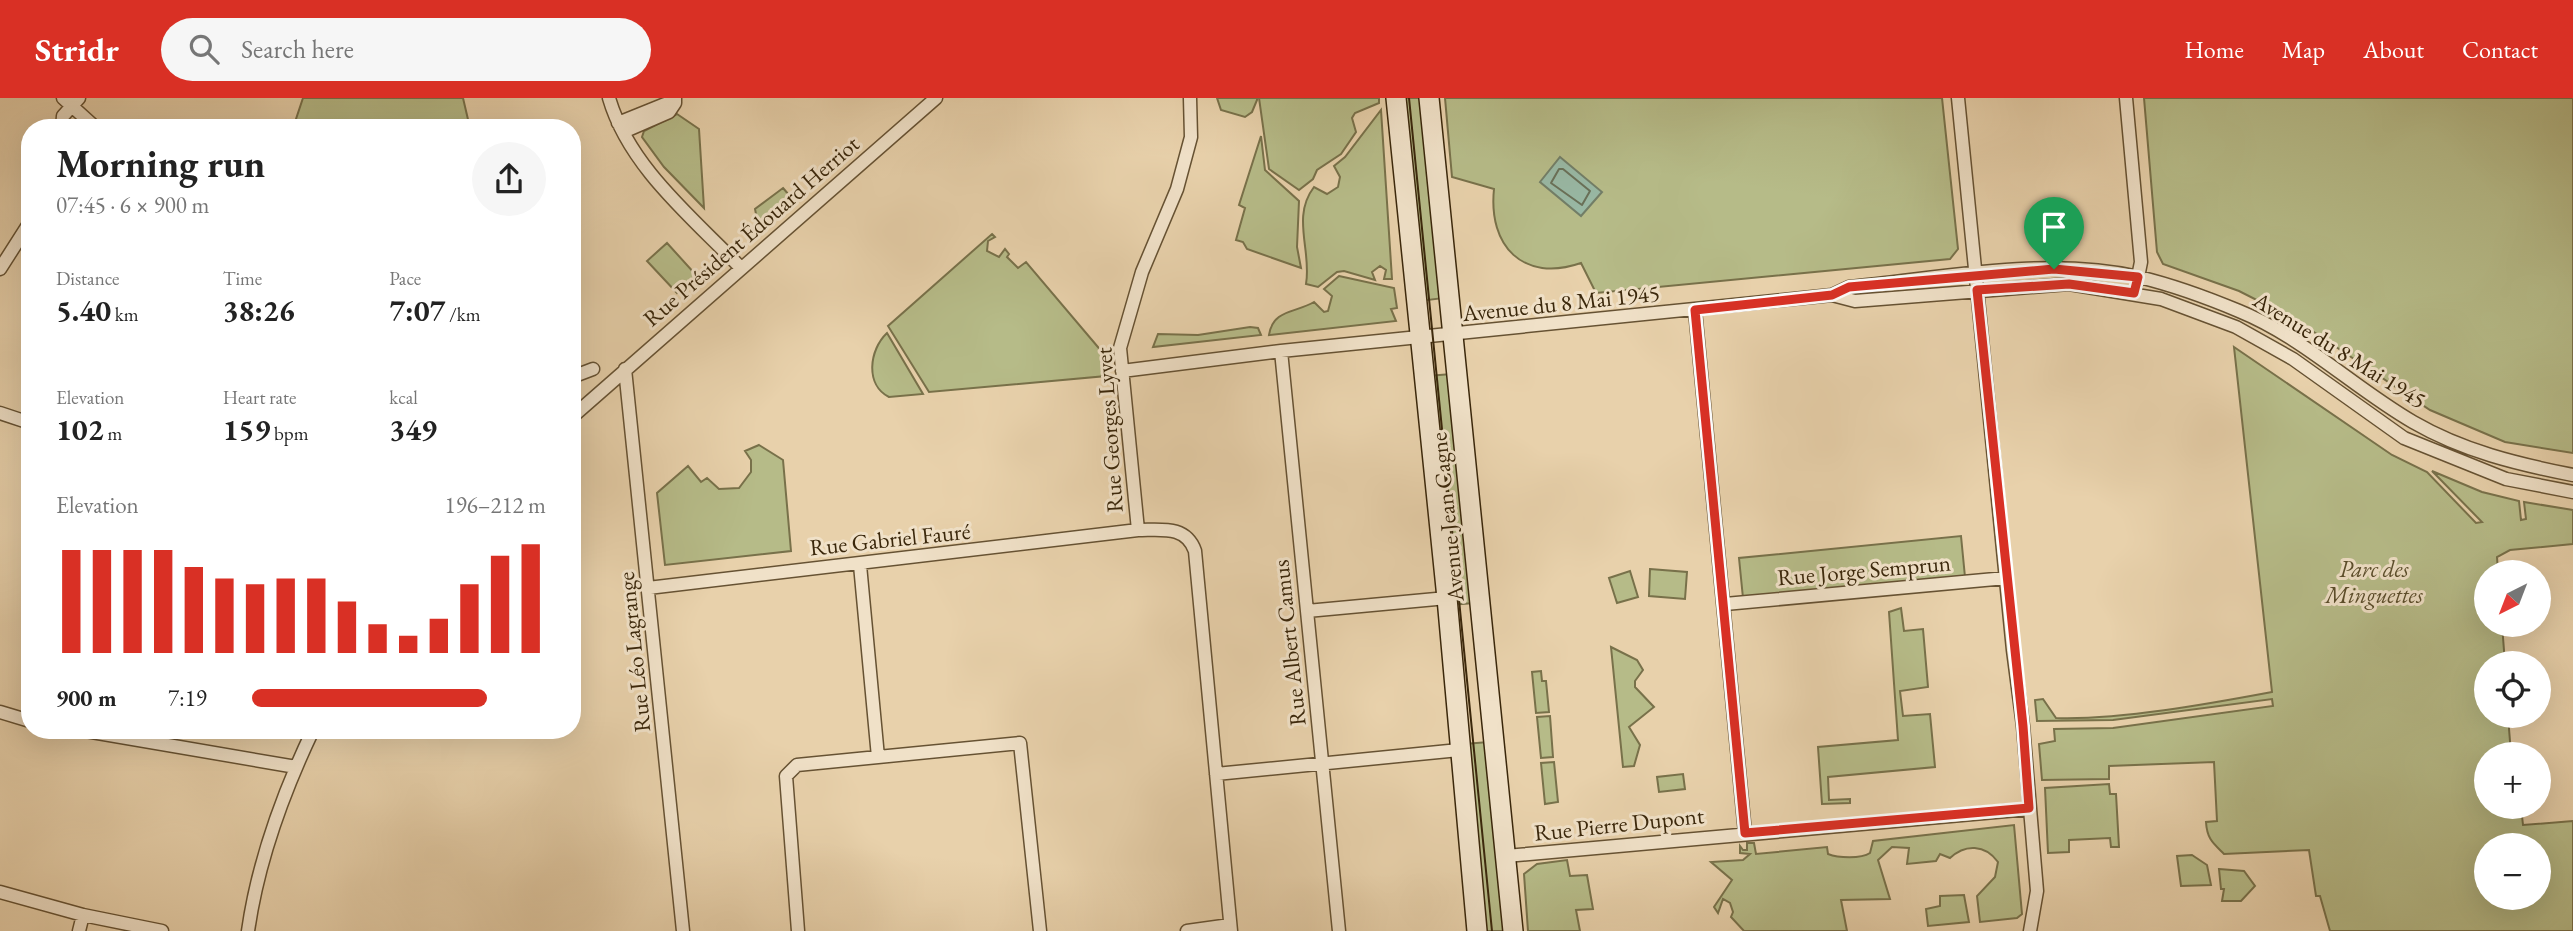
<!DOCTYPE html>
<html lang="en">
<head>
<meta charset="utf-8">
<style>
  body { margin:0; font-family:"EB Garamond",serif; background:#f6f6f6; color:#222; height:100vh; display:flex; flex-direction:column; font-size:26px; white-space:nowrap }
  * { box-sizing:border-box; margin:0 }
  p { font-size:23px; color:#767676 }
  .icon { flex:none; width:38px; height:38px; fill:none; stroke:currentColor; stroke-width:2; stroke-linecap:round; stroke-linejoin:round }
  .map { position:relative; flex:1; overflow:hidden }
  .sheet { position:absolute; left:21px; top:21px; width:560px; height:620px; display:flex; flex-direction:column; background:#fff; border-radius:28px; box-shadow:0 7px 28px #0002 }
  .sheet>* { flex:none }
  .needle { width:46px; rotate:222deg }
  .tools { position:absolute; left:2474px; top:462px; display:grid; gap:14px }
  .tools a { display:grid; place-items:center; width:77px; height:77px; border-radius:50%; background:#fff; box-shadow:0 7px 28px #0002; font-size:35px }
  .pin { position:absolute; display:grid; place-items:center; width:60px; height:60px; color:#fff; margin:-72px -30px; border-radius:50% 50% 50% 0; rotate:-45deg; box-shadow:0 0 7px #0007 }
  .pin .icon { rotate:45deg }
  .round { display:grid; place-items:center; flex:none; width:74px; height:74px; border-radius:37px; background:#f6f6f6 }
  .head { display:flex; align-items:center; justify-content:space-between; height:119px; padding:0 35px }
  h1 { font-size:38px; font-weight:700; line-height:52px }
  .stats { display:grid; grid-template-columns:repeat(3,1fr); gap:10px; height:119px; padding:7px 35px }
  .stats div { display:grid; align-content:center }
  .stats b { font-size:30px; font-weight:700 }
  .stats small { font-size:19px; font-weight:400 }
  .stats p { font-size:19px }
  .chart { height:196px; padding:14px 35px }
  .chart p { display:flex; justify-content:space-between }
  .chart svg { width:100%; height:126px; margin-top:7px; stroke:#d93025; stroke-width:6 }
  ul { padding:0 35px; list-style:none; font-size:23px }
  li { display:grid; grid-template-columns:112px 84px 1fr; align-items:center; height:52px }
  li i { height:18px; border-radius:9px; background:#d93025 }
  header { display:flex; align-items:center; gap:42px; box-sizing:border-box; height:98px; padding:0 35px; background:#d93025; color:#fff }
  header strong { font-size:33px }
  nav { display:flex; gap:38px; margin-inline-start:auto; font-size:24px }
  .search { width:490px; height:63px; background:#f6f6f6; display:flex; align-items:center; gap:18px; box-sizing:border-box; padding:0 24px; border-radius:38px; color:#767676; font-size:26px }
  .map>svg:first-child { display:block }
  .green { fill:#b6bb88; stroke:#78714a; stroke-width:2; fill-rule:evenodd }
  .water { fill:#98b8a4; stroke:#727e67; stroke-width:2 }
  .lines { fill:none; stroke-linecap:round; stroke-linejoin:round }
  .shore { stroke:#697058; stroke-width:2 }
  .street-casing { stroke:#665233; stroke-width:15 }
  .secondary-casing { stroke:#3a270b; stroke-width:22 }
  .street { stroke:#f0e1c8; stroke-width:12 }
  .secondary { stroke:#f0e1c8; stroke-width:19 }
  .tram { stroke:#3a270b; stroke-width:2 }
  .route-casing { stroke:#fff; stroke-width:14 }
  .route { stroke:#d93025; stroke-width:9 }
  .labels { text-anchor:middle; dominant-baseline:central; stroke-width:6; stroke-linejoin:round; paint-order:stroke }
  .street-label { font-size:23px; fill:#3a270b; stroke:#f0e1c8 }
  .park-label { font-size:23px; font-style:italic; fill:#594c2a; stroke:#f0e1c8 }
</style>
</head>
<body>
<header>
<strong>Stridr</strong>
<div class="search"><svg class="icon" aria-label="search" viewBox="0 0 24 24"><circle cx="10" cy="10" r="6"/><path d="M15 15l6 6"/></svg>Search here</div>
<nav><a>Home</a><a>Map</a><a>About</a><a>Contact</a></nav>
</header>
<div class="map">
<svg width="2573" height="833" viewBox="0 0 2573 833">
  <rect width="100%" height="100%" fill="#e8d1ab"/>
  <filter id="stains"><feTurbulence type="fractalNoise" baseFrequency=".00286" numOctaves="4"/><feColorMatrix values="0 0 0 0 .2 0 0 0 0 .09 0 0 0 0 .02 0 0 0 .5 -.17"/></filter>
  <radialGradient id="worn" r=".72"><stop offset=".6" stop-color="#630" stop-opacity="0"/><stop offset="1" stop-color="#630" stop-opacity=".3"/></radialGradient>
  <!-- green -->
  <path class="green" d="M 303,0 L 463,0 L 470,30 L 293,30 Z
    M 1217,0 L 1257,0 L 1257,2 L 1252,14 L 1245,19 L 1221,12 Z
    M 1259,0 L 1379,0 L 1379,5 L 1355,15 L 1352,20 L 1356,34 L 1341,56 L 1317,72 L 1313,81 L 1299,92 L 1269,71 Z
    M 1401,0 L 1424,0 L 1444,200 L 1420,203 Z
    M 1445,0 L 1942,0 L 1958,151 L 1950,161 L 1596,195 L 1581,165 C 1523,185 1488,148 1494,91 L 1452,79 Z
    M 2144,0 L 2573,0 L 2573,355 L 2505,344 L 2430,312 L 2296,222 L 2239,193 L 2163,166 L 2157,154 Z
    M 1381,12 L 1392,181 L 1384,181 L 1386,172 L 1380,168 L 1372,174 L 1375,182 L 1344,173 L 1337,174 L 1318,189 L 1306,186 C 1312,153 1291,119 1314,89 L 1327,96 L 1338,89 L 1340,79 L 1334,68 L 1345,59 Z
    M 677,16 L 699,31 L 704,110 L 664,69 L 642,39 L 644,33 Z
    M 1261,38 L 1265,72 L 1299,103 L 1297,149 L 1301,170 L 1247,151 L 1243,144 L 1236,142 L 1245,110 L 1239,107 Z
    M 783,90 L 795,104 L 771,126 L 758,126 L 755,111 Z
    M 992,136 L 995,139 L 988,143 L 987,153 L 999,159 L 1005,151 L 1009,156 L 1007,159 L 1018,170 L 1026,164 L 1103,255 L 1106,278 L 929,294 L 888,228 Z
    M 667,145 L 696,177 L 677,195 L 647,163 Z
    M 1339,178 L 1394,190 L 1397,210 L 1391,211 L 1396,223 L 1269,237 C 1273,211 1296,215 1314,204 L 1324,214 L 1328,213 L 1332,198 L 1324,191 Z
    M 1250,229 L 1258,230 L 1261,237 L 1153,249 L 1158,236 L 1198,237 Z
    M 887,235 L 923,296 L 889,299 C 865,287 869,252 887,235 Z
    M 2234,249 L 2392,357 L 2427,374 L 2476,425 L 2482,424 L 2432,373 L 2482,394 L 2519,403 L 2521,422 L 2526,421 L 2524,404 L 2573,412 L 2573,446 L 2510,452 L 2497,459 L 2498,474 L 2487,474 L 2487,527 L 2502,527 L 2505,565 L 2487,565 L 2487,618 L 2508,618 L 2511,656 L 2487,656 L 2487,709 L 2521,709 L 2523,727 L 2573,723 L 2573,833 L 2330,833 L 2320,798 L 2316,798 L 2309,752 L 2224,756 C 2213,745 2207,741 2206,724 L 2217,723 L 2214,664 L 2109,668 L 2109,681 L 2042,682 L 2039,646 L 2055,643 L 2054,631 L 2113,630 L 2273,608 L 2272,601 L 2113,622 L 2037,623 L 2035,602 L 2043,601 L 2056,620 C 2120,622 2208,606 2272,594 ZM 2487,747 L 2539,747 L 2539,800 L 2487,800 Z
    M 1451,276 L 1474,505 L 1450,507 L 1428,278 Z
    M 759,347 L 783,362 L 791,453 L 665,467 L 657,395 L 688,368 L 701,384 L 707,380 L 719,391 L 739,390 L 751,374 L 751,362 L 745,353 Z
    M 1961,438 L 1965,479 L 1743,500 L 1739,460 Z
    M 1650,471 L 1687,474 L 1685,501 L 1649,498 Z
    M 1630,473 L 1638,499 L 1617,505 L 1609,480 Z
    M 1901,510 L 1904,533 L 1923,531 L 1928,589 L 1900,593 L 1903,618 L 1930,616 L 1935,669 L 1828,679 L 1829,702 L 1850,701 L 1850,705 L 1822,706 L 1818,649 L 1898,642 L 1889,514 Z
    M 1611,549 L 1637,562 L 1643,572 L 1635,583 L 1635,589 L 1654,609 L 1629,629 L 1640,647 L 1634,668 L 1623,669 Z
    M 1541,573 L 1542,583 L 1546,583 L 1549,614 L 1536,615 L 1532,574 Z
    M 1550,618 L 1553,659 L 1541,660 L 1537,619 Z
    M 1488,644 L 1506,833 L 1483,833 L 1465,646 Z
    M 1554,664 L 1558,704 L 1545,706 L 1541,665 Z
    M 1683,676 L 1685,691 L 1659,694 L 1657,679 Z
    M 2109,686 L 2110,696 L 2116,696 L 2119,749 L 2111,749 L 2110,740 L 2069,742 L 2069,754 L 2048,755 L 2045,690 Z
    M 2014,727 L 2022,816 L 2017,820 L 1980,824 L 1977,798 L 1995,779 L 1998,764 C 1985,746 1965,746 1950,760 L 1940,756 L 1936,763 L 1907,766 L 1909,750 L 1892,749 L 1878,762 L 1890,801 L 1841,802 L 1847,833 L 1744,833 L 1731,819 L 1733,814 L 1730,805 L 1723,801 L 1718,815 L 1714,809 L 1732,782 L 1711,764 L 1743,762 L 1750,756 L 1740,755 L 1740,748 L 1743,752 L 1747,752 L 1747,745 L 1754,745 L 1756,756 L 1827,749 L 1828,756 C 1838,760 1861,761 1870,755 L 1873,743 Z
    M 2192,757 L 2207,767 L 2211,787 L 2181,788 L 2177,758 Z
    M 1567,762 L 1570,778 L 1587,777 L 1593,811 L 1576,812 L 1580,833 L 1528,833 L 1524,776 L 1537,766 Z
    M 2219,771 L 2244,773 L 2255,788 L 2241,803 L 2222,803 L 2224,791 L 2221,791 Z
    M 1964,797 L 1969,824 L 1928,828 L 1926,811 L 1940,808 L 1940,798 Z"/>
  <!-- water -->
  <path class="water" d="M 1560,59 L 1602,94 L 1581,118 L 1540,84 Z"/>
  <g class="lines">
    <!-- shore -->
    <path class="shore" d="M 1559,71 L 1563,71 L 1590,93 L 1582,107 L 1551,85 Z"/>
    <!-- street casing -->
    <g class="street-casing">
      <path id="street" d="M 63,0 L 96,30
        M 609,0 C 629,69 693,120 741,170
        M 1958,0 L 2013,552 L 2023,628 L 2037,793 L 2030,833
        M 2126,0 L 2141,164 L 2137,184
        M 618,25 L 665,6 L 675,5
        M 62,30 L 63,18 L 79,0
        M 623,34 L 669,14 L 675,5 L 675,0
        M 0,171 L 30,124
        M 1832,197 L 1855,203 L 2069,186 L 2161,201 L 2236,229 L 2293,261 L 2404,340 L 2506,381 L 2573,394
        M 1695,212 L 1745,735
        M 1281,253 L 1339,833
        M 625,271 L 683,833
        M 1122,273 L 1281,253 L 1832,197 L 1849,189 C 1943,180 2046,158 2139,179 C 2172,187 2208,200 2239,213 C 2303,239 2354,290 2413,324 C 2463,353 2517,366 2573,377
        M 572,279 L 593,271
        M 0,315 L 30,325
        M 572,319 L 936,0
        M 1138,432 L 1120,250 L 1142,174 L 1177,91 L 1191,39 L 1190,0
        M 860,467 L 878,659 L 1020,645 L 1040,833
        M 648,490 L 1138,432 C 1161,432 1186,427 1195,453 L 1231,833
        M 1725,506 L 2006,480
        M 1307,513 L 1447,500
        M 0,614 L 30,623
        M 80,632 L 296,669
        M 1216,676 L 1459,652
        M 1506,758 L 2029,711
        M 0,794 L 83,817 L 162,833
        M 79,833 L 83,817
        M 248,833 C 258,763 283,695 313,632
        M 798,833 L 786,678 L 797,667 L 878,659
        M 1187,833 L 1230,827"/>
    </g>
    <!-- secondary casing -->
    <g class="secondary-casing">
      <path id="secondary" d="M 1396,0 L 1447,500 L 1477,833
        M 1429,0 L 1513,833"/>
    </g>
    <!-- street -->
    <use href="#street" class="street"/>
    <!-- secondary -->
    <use href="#secondary" class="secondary"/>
    <!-- tram -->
    <path class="tram" d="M 1409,0 L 1492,833"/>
  </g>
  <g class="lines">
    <!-- route casing -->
    <g class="route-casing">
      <path id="route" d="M 2054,171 L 2138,179 L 2134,195 L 2069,186 L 1977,192 L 2023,628 L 2029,710 L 1745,735 L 1695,212 L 1832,197 L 1849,189 Z"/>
    </g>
    <!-- route -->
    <use href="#route" class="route"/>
  </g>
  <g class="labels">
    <!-- street labels -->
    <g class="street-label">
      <text transform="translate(751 133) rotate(-41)">Rue Président Édouard Herriot</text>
      <text transform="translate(1561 205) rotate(-6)">Avenue du 8 Mai 1945</text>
      <text transform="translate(2340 252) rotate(32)">Avenue du 8 Mai 1945</text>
      <text transform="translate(1109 332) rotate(-94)">Rue Georges Lyvet</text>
      <text transform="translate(1447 419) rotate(-96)">Avenue Jean Cagne</text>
      <text transform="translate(890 441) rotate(-6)">Rue Gabriel Fauré</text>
      <text transform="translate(1864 472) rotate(-5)">Rue Jorge Semprun</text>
      <text transform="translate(1289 545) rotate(-96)">Rue Albert Camus</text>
      <text transform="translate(634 554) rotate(-96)">Rue Léo Lagrange</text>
      <text transform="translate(1619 726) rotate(-6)">Rue Pierre Dupont</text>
    </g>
    <!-- park labels -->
    <g class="park-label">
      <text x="2374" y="471">Parc des<tspan x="2374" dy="26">Minguettes</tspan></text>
    </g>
  </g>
  <rect width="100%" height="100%" filter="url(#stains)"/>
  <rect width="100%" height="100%" fill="url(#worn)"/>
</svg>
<div class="tools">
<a><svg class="needle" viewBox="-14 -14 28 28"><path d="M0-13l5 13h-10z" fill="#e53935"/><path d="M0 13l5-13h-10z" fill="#767676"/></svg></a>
<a><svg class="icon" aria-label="locate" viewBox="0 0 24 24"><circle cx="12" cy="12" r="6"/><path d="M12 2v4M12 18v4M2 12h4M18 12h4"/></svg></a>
<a>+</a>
<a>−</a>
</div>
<div class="pin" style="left:2054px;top:171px;background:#1e9e55"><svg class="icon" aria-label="arrive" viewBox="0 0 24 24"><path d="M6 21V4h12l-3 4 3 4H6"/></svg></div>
<section class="sheet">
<div class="head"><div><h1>Morning run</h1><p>07:45 · 6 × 900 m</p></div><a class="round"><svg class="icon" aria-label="share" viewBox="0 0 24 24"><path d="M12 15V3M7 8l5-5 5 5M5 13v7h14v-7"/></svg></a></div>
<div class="stats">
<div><p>Distance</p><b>5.40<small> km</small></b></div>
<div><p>Time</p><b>38:26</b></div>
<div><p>Pace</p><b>7:07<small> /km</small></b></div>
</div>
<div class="stats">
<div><p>Elevation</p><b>102<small> m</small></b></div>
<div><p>Heart rate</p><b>159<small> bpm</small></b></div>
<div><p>kcal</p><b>349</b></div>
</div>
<div class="chart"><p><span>Elevation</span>196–212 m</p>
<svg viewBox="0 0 160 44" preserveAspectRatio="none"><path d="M5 44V8M15 44V8M25 44V8M35 44V8M45 44V14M55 44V18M65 44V20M75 44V18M85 44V18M95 44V26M105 44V34M115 44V38M125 44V32M135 44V20M145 44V10M155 44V6"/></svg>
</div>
<ul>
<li><b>900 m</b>7:19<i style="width:80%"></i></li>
</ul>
</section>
</div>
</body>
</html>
